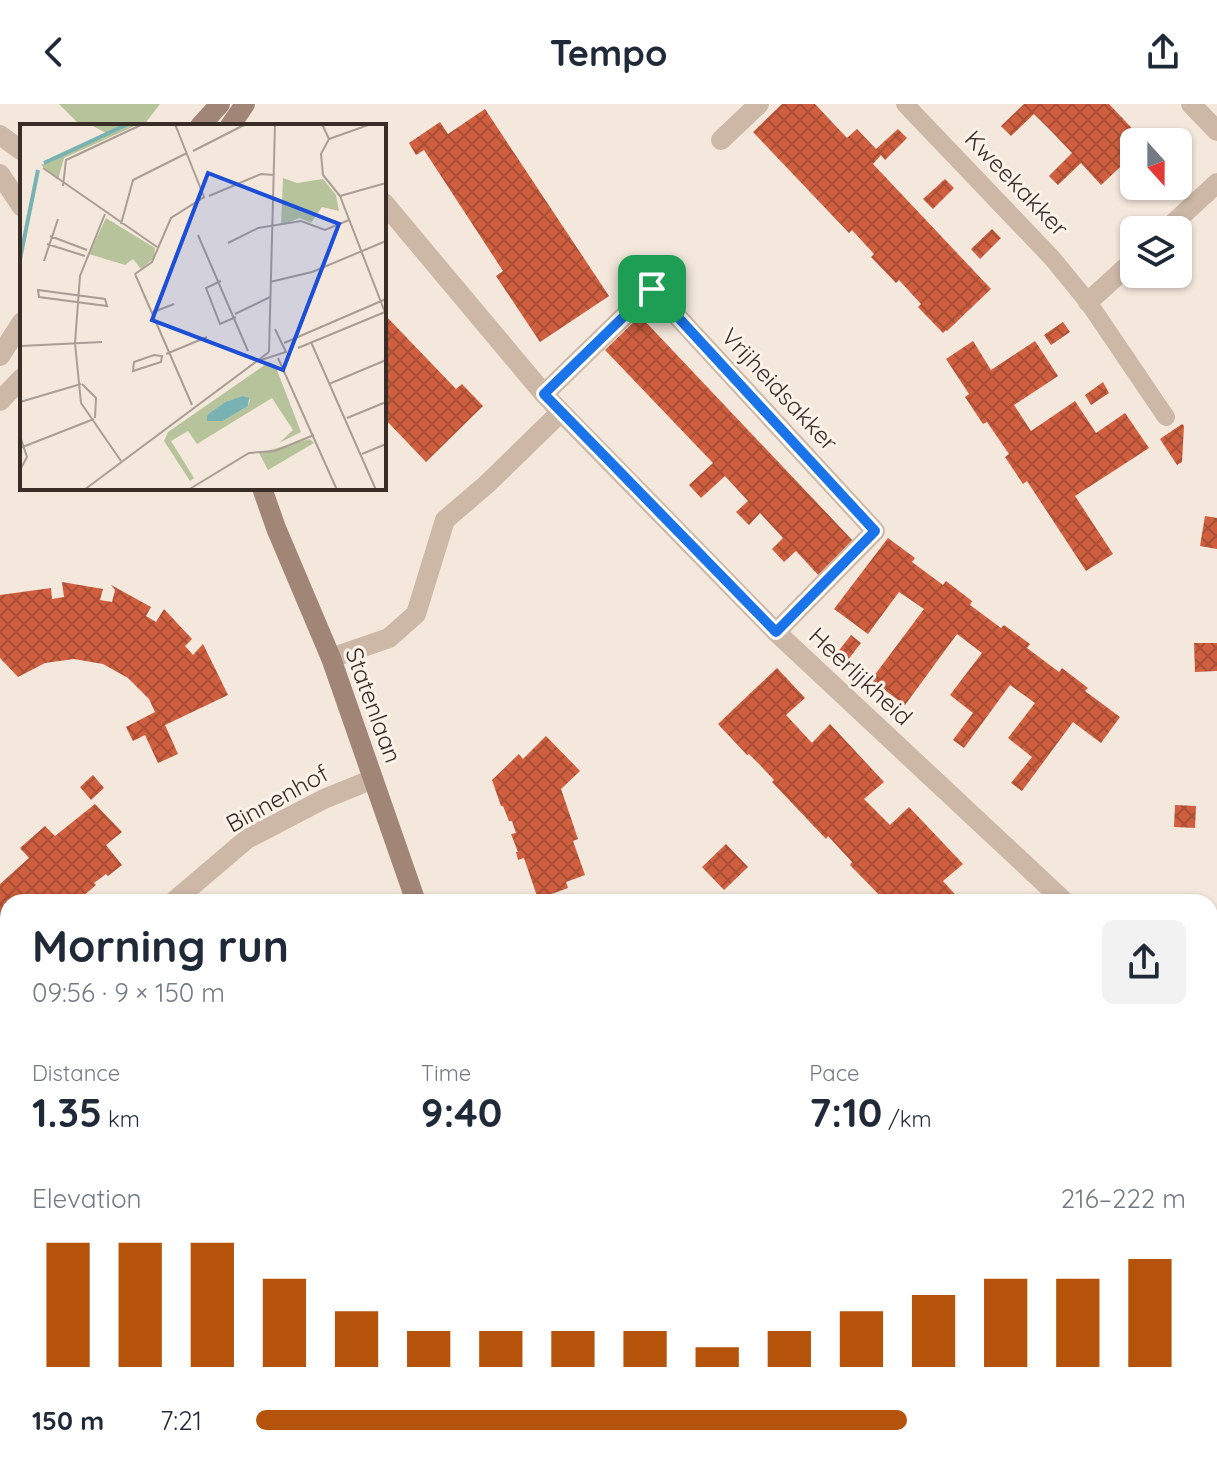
<!DOCTYPE html>
<html lang="en">
<head>
<meta charset="utf-8">
<style>
  body { margin:0; font-family:Quicksand,sans-serif; background:#f2f2f3; color:#1f2937; height:100vh; display:flex; flex-direction:column; font-size:30px; white-space:nowrap }
  * { box-sizing:border-box; margin:0 }
  p { font-size:26px; color:#747a83 }
  .icon { flex:none; width:44px; height:44px; fill:none; stroke:currentColor; stroke-width:2; stroke-linecap:round; stroke-linejoin:round }
  .map { position:relative; flex:1; overflow:hidden }
  .sheet { position:absolute; left:0px; top:790px; width:1218px; height:574px; display:flex; flex-direction:column; background:#fff; border-radius:24px 24px 0 0; box-shadow:0 2px 6px #0004 }
  .sheet>* { flex:none }
  .needle { width:52px; rotate:159deg }
  .buttons { position:absolute; left:1120px; top:24px; display:grid; gap:16px }
  .buttons a { display:grid; place-items:center; width:72px; height:72px; border-radius:12px; background:#fff; box-shadow:0 2px 6px #0004; font-size:40px }
  .pin { position:absolute; display:grid; place-items:center; width:68px; height:68px; color:#fff; margin:-34px; border-radius:16px; box-shadow:0 4px 12px #0006 }
  .round { display:grid; place-items:center; flex:none; width:84px; height:84px; border-radius:12px; background:#f2f2f3 }
  .head { display:flex; align-items:center; justify-content:space-between; height:136px; padding:0 32px }
  h1 { font-size:44px; font-weight:700; line-height:60px }
  .metrics { display:grid; grid-template-columns:repeat(3,1fr); gap:12px; height:136px; padding:8px 32px }
  .metrics div { display:grid; align-content:center }
  .metrics b { font-size:40px; font-weight:700 }
  .metrics small { font-size:22px; font-weight:400 }
  .metrics p { font-size:22px }
  .chart { height:224px; padding:16px 32px }
  .chart p { display:flex; justify-content:space-between }
  .chart svg { width:100%; height:144px; margin-top:8px; stroke:#b45309; stroke-width:6 }
  ul { padding:0 32px; list-style:none; font-size:26px }
  li { display:grid; grid-template-columns:128px 96px 1fr; align-items:center; height:60px }
  li i { height:20px; border-radius:10px; background:#b45309 }
  header { display:flex; justify-content:space-between; align-items:center; height:104px; padding:0 32px; background:#fff; font-size:36px; font-weight:700 }
  .map>svg:first-child { display:block }
  .grass { fill:#b7c49b }
  .building { fill:url(#building-cross-hatch) }
  .lines { fill:none; stroke-linecap:round; stroke-linejoin:round }
  .service { stroke:#cdb8a7; stroke-width:18 }
  .minor { stroke:#cdb8a7; stroke-width:20 }
  .tertiary { stroke:#cdb8a7; stroke-width:20 }
  .secondary { stroke:#a18678; stroke-width:20 }
  .route-casing { stroke:#fff; stroke-width:16 }
  .route { stroke:#1a73e8; stroke-width:10 }
  .labels { text-anchor:middle; dominant-baseline:central; stroke-width:6; stroke-linejoin:round; paint-order:stroke }
  .street-label { font-size:24px; fill:#392d28; stroke:#fbf2e9 }
  .inset-river { fill:none; stroke:#79b2b3; stroke-width:4 }
  .inset-road { fill:none; stroke:#a99d94; stroke-width:2 }
  .view { fill:#1d4ed8; fill-opacity:0.15; stroke:#1d4ed8; stroke-width:4 }
  .inset-edge { fill:none; stroke:#392d28; stroke-width:4 }
</style>
</head>
<body>
<header><svg class="icon" aria-label="back" viewBox="0 0 24 24"><path d="M15 5l-7 7 7 7"/></svg>Tempo<svg class="icon" aria-label="share" viewBox="0 0 24 24"><path d="M12 15V3M7 8l5-5 5 5M5 13v7h14v-7"/></svg></header>
<div class="map">
<svg width="1217" height="1363" viewBox="0 0 1217 1363">
  <defs>
    <pattern id="building-cross-hatch" width="8" height="8" patternUnits="userSpaceOnUse" patternTransform="scale(2)"><rect width="8" height="8" fill="#cf5f3f"/><path d="M0 0l8 8M0 8l8-8" fill="none" stroke="#a94f35"/></pattern>
  </defs>
  <rect width="100%" height="100%" fill="#f4e8dc"/>
  <!-- grass -->
  <path class="grass" d="M 59,0 L 160,0 L 143,22 L 81,22 Z
    M 228,1356 L 529,1356 L 531,1363 L 228,1363 Z"/>
  <!-- building -->
  <path class="building" d="M 782,0 L 815,0 L 847,34 L 857,25 L 876,45 L 898,25 L 907,34 L 885,56 L 881,51 L 873,60 L 991,185 L 947,227 L 946,226 L 943,229 L 918,203 L 921,200 L 899,176 L 896,179 L 871,153 L 874,150 L 852,126 L 849,129 L 753,28 Z
    M 1024,0 L 1109,0 L 1145,38 L 1134,38 L 1134,50 L 1101,81 L 1081,59 L 1058,81 L 1049,72 L 1072,49 L 1053,29 L 1034,10 L 1011,32 L 1001,22 Z
    M 485,5 L 609,192 L 540,238 L 496,172 L 503,167 L 424,46 L 416,51 L 409,39 L 440,18 L 448,30 Z
    M 945,75 L 954,84 L 933,105 L 923,95 Z
    M 992,125 L 1001,134 L 980,155 L 971,145 Z
    M 384,210 L 456,285 L 462,280 L 483,302 L 426,358 L 384,314 Z
    M 640,212 L 855,439 L 820,473 L 796,447 L 784,458 L 772,445 L 783,434 L 760,409 L 749,421 L 736,408 L 748,397 L 725,372 L 701,394 L 689,381 L 713,359 L 605,246 Z
    M 1063,218 L 1070,228 L 1051,241 L 1044,231 Z
    M 973,237 L 991,266 L 1035,237 L 1058,272 L 1014,301 L 1031,327 L 1075,297 L 1096,329 L 1125,309 L 1149,344 L 1075,392 L 1113,450 L 1086,467 L 1027,377 L 1023,380 L 1005,353 L 1009,350 L 987,318 L 983,320 L 965,293 L 969,290 L 946,255 Z
    M 1103,278 L 1109,289 L 1091,301 L 1085,291 Z
    M 1182,320 L 1184,322 L 1182,358 L 1177,361 L 1160,335 Z
    M 1205,412 L 1217,414 L 1217,445 L 1200,442 Z
    M 888,434 L 915,454 L 912,458 L 943,481 L 946,477 L 972,497 L 970,501 L 1001,524 L 1004,521 L 1030,540 L 1027,544 L 1059,568 L 1062,564 L 1088,584 L 1085,587 L 1120,613 L 1101,639 L 1073,618 L 1022,687 L 1011,679 L 1032,653 L 1008,634 L 1035,599 L 1010,581 L 964,644 L 953,636 L 973,609 L 950,591 L 982,549 L 957,530 L 905,601 L 871,576 L 924,505 L 899,488 L 868,530 L 834,505 Z
    M 62,478 L 103,485 L 100,496 L 112,498 L 115,486 L 111,481 L 151,503 L 146,512 L 156,518 L 164,505 L 192,535 L 185,542 L 193,551 L 203,540 L 228,591 L 165,621 L 178,650 L 158,659 L 145,631 L 133,637 L 126,623 L 155,608 L 149,595 L 128,574 L 103,560 L 74,555 L 45,559 L 18,573 L 0,554 L 0,491 L 51,484 L 52,495 L 64,493 Z
    M 851,531 L 861,539 L 847,557 L 837,549 Z
    M 1194,539 L 1217,539 L 1217,567 L 1195,568 Z
    M 777,564 L 805,594 L 786,611 L 812,639 L 830,620 L 884,678 L 864,695 L 890,721 L 909,703 L 963,760 L 943,777 L 962,798 L 886,798 L 850,761 L 852,758 L 828,732 L 826,735 L 772,678 L 774,676 L 760,661 L 749,650 L 747,651 L 718,620 Z
    M 546,632 L 580,667 L 561,685 L 578,735 L 573,737 L 585,771 L 566,778 L 568,784 L 538,795 L 524,754 L 518,756 L 516,748 L 518,748 L 511,730 L 516,729 L 512,717 L 509,717 L 503,702 L 501,702 L 492,676 L 519,650 L 523,655 Z
    M 93,671 L 104,684 L 91,696 L 80,683 Z
    M 95,700 L 122,728 L 106,741 L 122,761 L 108,772 L 106,770 L 94,779 L 96,781 L 82,793 L 80,790 L 71,798 L 8,798 L 8,856 L 0,864 L 0,780 L 29,754 L 20,744 L 45,722 L 55,732 Z
    M 1175,701 L 1196,702 L 1195,724 L 1174,723 Z
    M 726,740 L 748,763 L 724,786 L 702,763 Z
    M 1217,849 L 1217,886 L 1210,882 L 1210,854 L 1213,856 Z
    M 1217,894 L 1217,1026 L 1210,1021 L 1210,903 Z
    M 0,1239 L 8,1248 L 8,1281 L 0,1289 Z
    M 70,1356 L 182,1356 L 182,1363 L 69,1363 Z
    M 766,1356 L 815,1356 L 822,1363 L 761,1363 Z
    M 1061,1356 L 1125,1356 L 1118,1363 L 1053,1363 Z"/>
  <g class="lines">
    <!-- service -->
    <path class="service" d="M 905,0 L 1052,154 L 1088,198 L 1166,313"/>
    <!-- minor -->
    <path class="minor" d="M 1191,0 L 1217,27
      M 0,31 L 22,47
      M 721,36 L 759,0
      M 0,70 L 22,103
      M 384,99 L 544,290 L 561,308 L 776,528 L 1065,798
      M 1166,126 L 1217,79
      M 1088,198 L 1134,156
      M 544,290 L 652,185 L 875,427 L 776,528
      M 331,554 L 389,534 L 416,510 L 445,416 L 487,380 L 561,308
      M 173,798 L 247,735 L 324,695 L 373,675
      M 0,962 L 8,953
      M 1210,1120 L 1217,1113
      M 1210,1199 L 1217,1207
      M 0,1356 L 8,1349
      M 935,1363 L 940,1356"/>
    <!-- tertiary -->
    <path class="tertiary" d="M 0,252 L 22,218
      M 0,297 L 22,274"/>
    <!-- secondary -->
    <path class="secondary" d="M 200,22 L 220,0
      M 230,22 L 245,0
      M 262,384 L 276,424 L 331,554 L 416,798
      M 611,1356 L 613,1363"/>
  </g>
  <g class="lines">
    <!-- route casing -->
    <g class="route-casing">
      <path id="route" d="M 652,185 L 875,427 L 776,528 L 544,290 Z"/>
    </g>
    <!-- route -->
    <use href="#route" class="route"/>
  </g>
  <g class="labels">
    <!-- street labels -->
    <g class="street-label">
      <text transform="translate(1017 79) rotate(46)">Kweekakker</text>
      <text transform="translate(780 285) rotate(47)">Vrijheidsakker</text>
      <text transform="translate(861 572) rotate(43)">Heerlijkheid</text>
      <text transform="translate(374 601) rotate(70)">Statenlaan</text>
      <text transform="translate(277 694) rotate(-29)">Binnenhof</text>
    </g>
  </g>
  <!-- overview -->
  <g transform="translate(20 20)">
    <rect width="366" height="366" fill="#f4e8dc"/>
    <path d="M 69,0 L 119,0 L 44,34 L 38,56 L 21,41 L 86,9 ZM 263,54 L 277,59 L 303,55 L 316,71 L 319,87 L 302,83 L 291,99 L 280,94 L 261,101 ZM 86,94 L 135,124 L 134,134 L 121,145 L 113,135 L 105,141 L 69,130 ZM 249,238 L 255,241 L 281,308 L 259,319 L 273,306 L 252,274 L 177,320 L 168,307 L 151,317 L 174,354 L 170,357 L 144,317 L 148,308 ZM 224,272 L 230,276 L 228,282 L 203,297 L 187,297 L 187,291 L 205,278 ZM 290,315 L 294,319 L 248,346 L 239,329 Z" fill="#b7c49b" fill-rule="evenodd"/>
    <path d="M 223,272 L 229,274 L 228,282 L 203,297 L 187,297 L 187,291 L 205,278 Z" fill="#79b2b3"/>
    <path class="inset-river" d="M 24,39 L 108,0M 0,135 L 18,46"/>
    <path class="inset-road" d="M 302,0 L 309,15 L 301,30 L 303,51 L 320,72 L 366,191M 309,15 L 351,0M 173,27 L 226,0M 23,44 L 137,123M 43,62 L 46,36 L 123,0M 189,72 L 241,50 L 254,51M 320,72 L 366,59M 85,90 L 60,152 L 55,219 L 61,279 L 101,337M 101,100 L 113,56 L 167,29M 178,111 L 228,227M 30,112 L 67,126M 208,119 L 238,104 L 281,97 L 305,106 L 329,96M 27,120 L 65,132M 24,137 L 38,95M 115,150 L 132,138 L 151,94 L 184,73 L 155,0M 115,150 L 172,281M 201,157 L 186,164 L 200,200 L 216,193M 250,158 L 292,148 L 366,117M 18,166 L 85,175 L 87,182 L 19,173 ZM 131,189 L 154,180M 215,190 L 250,173M 291,218 L 356,366M 264,219 L 366,175M 1,222 L 82,218M 278,224 L 365,188M 249,228 L 255,0M 146,230 L 187,213M 134,231 L 142,232 L 141,238 L 113,247 L 114,238 ZM 258,234 L 317,366M 241,236 L 266,228 L 255,205M 62,260 L 76,274 L 75,294M 309,260 L 366,236M 0,278 L 61,260M 327,294 L 366,278M 0,312 L 7,333 L 0,346M 0,324 L 74,295M 342,330 L 366,320M 64,366 L 249,228M 168,366 L 229,329 L 255,327 L 294,311"/>
    <path class="view" d="M 188,49 L 319,100 L 263,246 L 132,196 Z"/>
    <rect width="366" height="366" class="inset-edge"/>
  </g>
</svg>
<div class="buttons">
<a><svg class="needle" viewBox="-14 -14 28 28"><path d="M0-13l5 13h-10z" fill="#e53935"/><path d="M0 13l5-13h-10z" fill="#747a83"/></svg></a>
<a><svg class="icon" aria-label="layers" viewBox="0 0 24 24"><path d="M12 4l9 5-9 5-9-5zM3 14l9 5 9-5"/></svg></a>
</div>
<div class="pin" style="left:652px;top:185px;background:#1e9e55"><svg class="icon" aria-label="arrive" viewBox="0 0 24 24"><path d="M6 21V4h12l-3 4 3 4H6"/></svg></div>
<section class="sheet">
<div class="head"><div><h1>Morning run</h1><p>09:56 · 9 × 150 m</p></div><a class="round"><svg class="icon" aria-label="share" viewBox="0 0 24 24"><path d="M12 15V3M7 8l5-5 5 5M5 13v7h14v-7"/></svg></a></div>
<div class="metrics">
<div><p>Distance</p><b>1.35<small> km</small></b></div>
<div><p>Time</p><b>9:40</b></div>
<div><p>Pace</p><b>7:10<small> /km</small></b></div>
</div>
<div class="chart"><p><span>Elevation</span>216–222 m</p>
<svg viewBox="0 0 160 44" preserveAspectRatio="none"><path d="M5 44V6M15 44V6M25 44V6M35 44V17M45 44V27M55 44V33M65 44V33M75 44V33M85 44V33M95 44V38M105 44V33M115 44V27M125 44V22M135 44V17M145 44V17M155 44V11"/></svg>
</div>
<ul>
<li><b>150 m</b>7:21<i style="width:70%"></i></li>
</ul>
</section>
</div>
</body>
</html>
